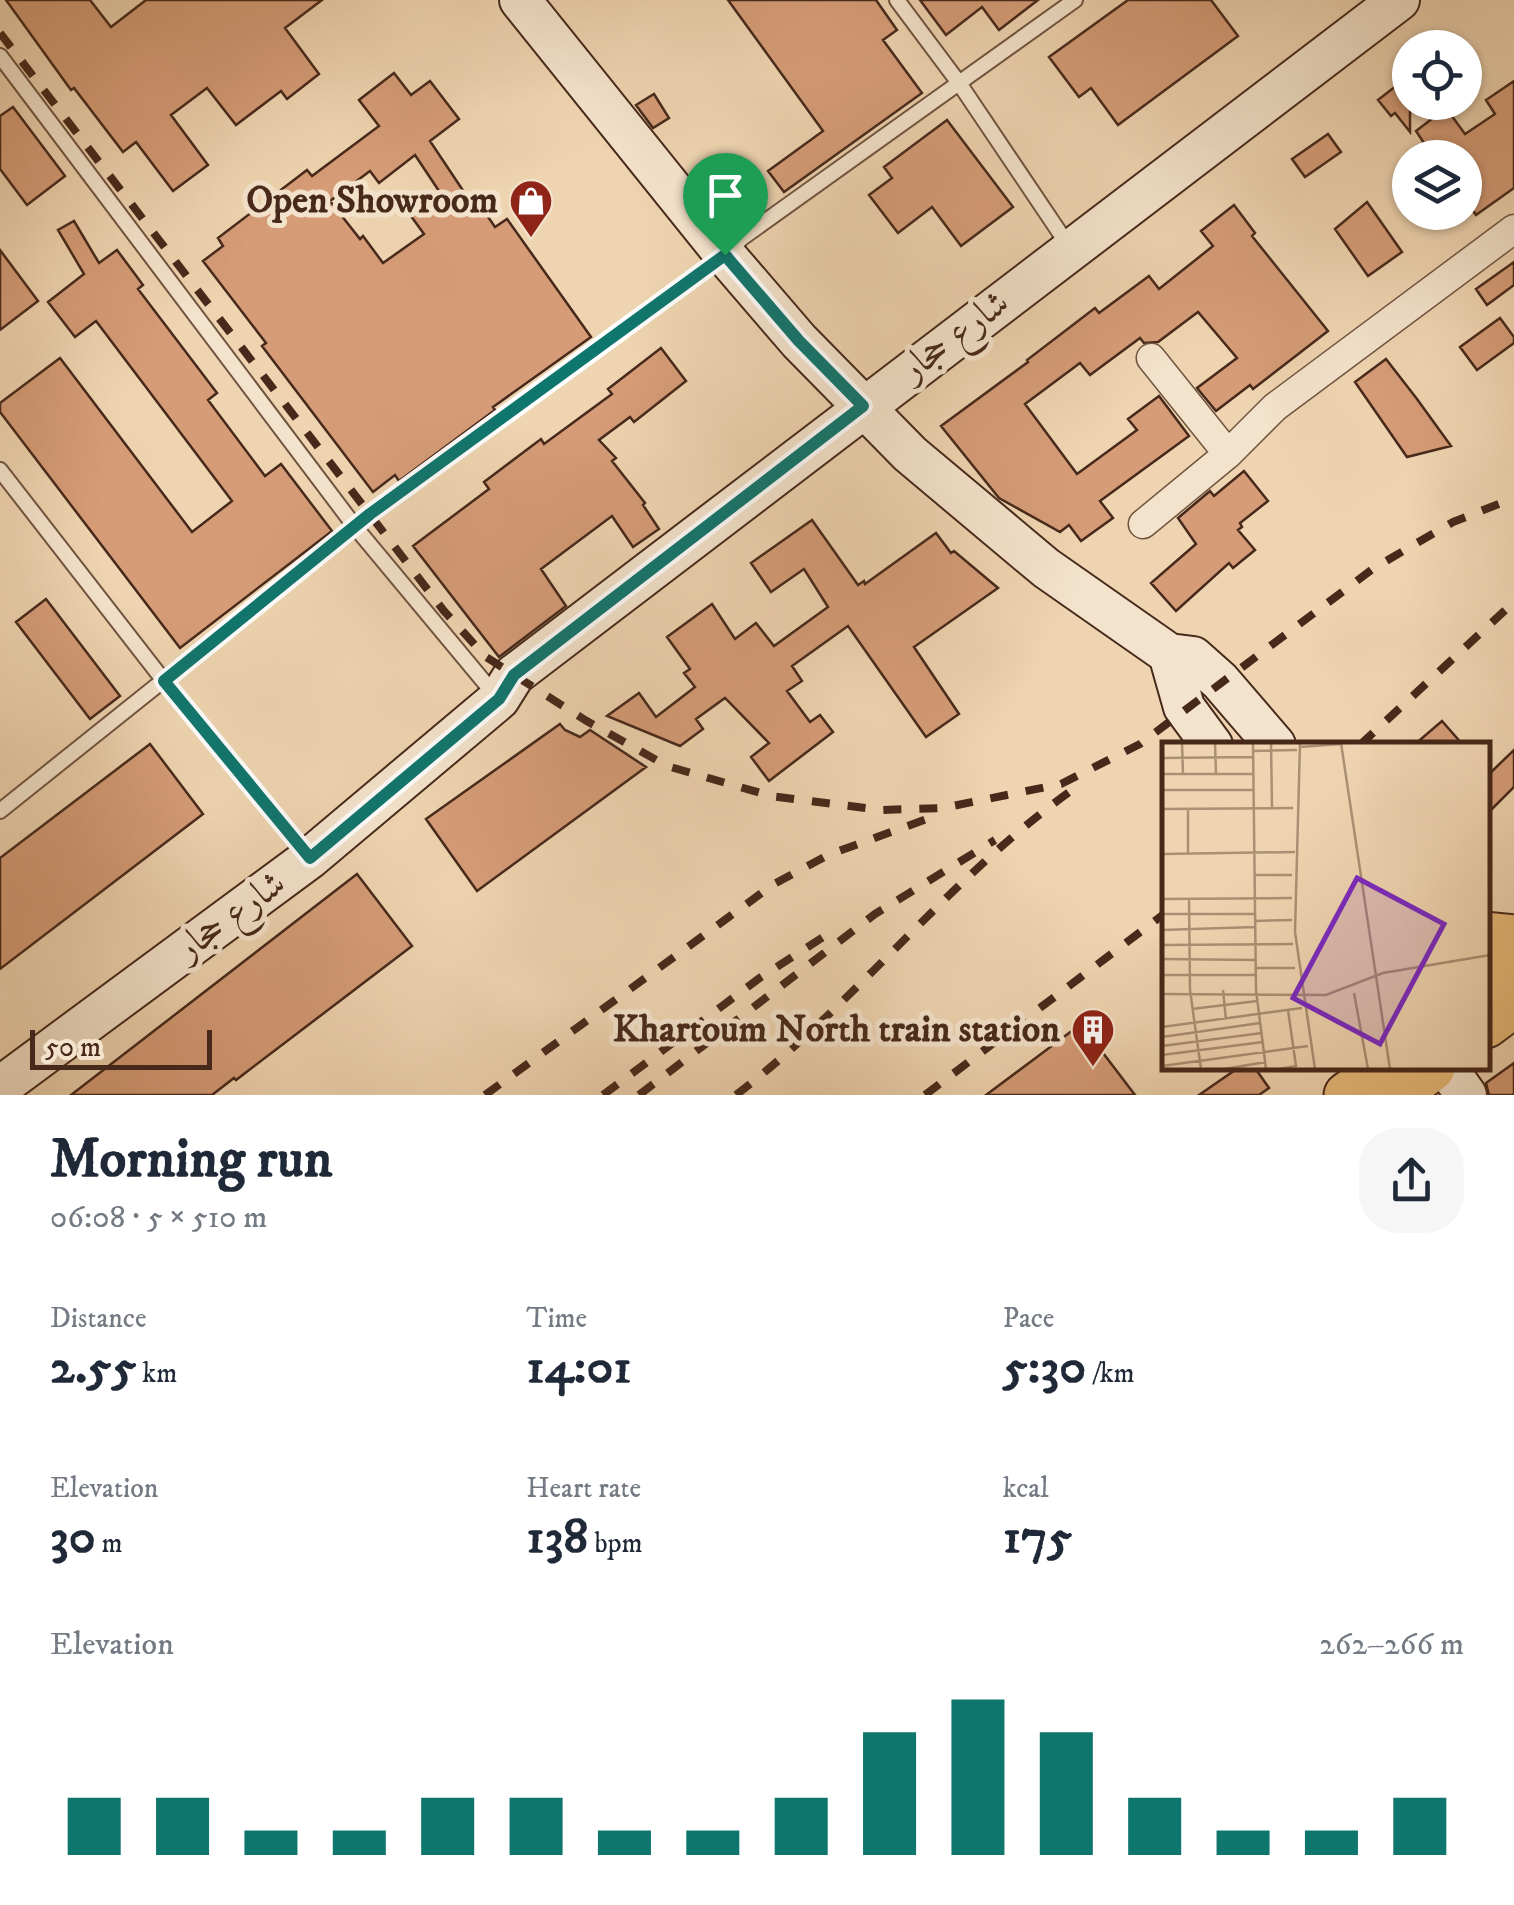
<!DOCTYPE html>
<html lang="en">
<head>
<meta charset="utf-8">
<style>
  body { margin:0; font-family:"IM FELL DW Pica",Amiri,serif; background:#f6f6f7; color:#1f2937; height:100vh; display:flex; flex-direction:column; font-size:38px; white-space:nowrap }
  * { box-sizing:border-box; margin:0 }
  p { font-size:32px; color:#747a83 }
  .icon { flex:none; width:55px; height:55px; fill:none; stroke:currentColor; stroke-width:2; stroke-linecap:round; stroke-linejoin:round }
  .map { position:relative; height:1095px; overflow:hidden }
  .sheet { display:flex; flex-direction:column; background:#fff; flex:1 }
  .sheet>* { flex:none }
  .buttons { position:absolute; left:1392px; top:30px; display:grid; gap:20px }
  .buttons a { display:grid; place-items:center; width:90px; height:90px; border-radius:50%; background:#fff; box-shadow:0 2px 8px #0004; font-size:50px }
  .scale { position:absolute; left:30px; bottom:25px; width:182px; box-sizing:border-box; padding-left:10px; border:5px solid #47291b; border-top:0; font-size:28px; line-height:35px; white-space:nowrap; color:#47291b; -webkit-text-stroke:8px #f4e3cc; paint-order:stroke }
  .pin { position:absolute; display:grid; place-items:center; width:85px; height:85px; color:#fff; margin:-102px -42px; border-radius:50% 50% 50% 0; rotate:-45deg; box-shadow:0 0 10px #0007 }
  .pin .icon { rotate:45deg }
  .round { display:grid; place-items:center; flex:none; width:105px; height:105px; border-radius:40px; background:#f6f6f7 }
  .headline { display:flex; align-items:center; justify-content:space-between; height:170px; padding:0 50px }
  h1 { font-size:55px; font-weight:700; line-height:75px }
  .metrics { display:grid; grid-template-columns:repeat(3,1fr); gap:15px; height:170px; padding:10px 50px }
  .metrics div { display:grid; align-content:center }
  .metrics b { font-size:50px; font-weight:700 }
  .metrics small { font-size:28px; font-weight:400 }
  .metrics p { font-size:28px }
  .chart { height:280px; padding:20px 50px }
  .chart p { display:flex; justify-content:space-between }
  .chart svg { width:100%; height:180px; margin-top:10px; stroke:#0f766e; stroke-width:6 }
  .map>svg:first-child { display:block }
  .building { fill:#d59c77; stroke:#47291b; stroke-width:2.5; fill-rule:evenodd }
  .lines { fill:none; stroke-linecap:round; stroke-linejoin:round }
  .lane-casing { stroke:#715440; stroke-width:18 }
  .street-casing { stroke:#715440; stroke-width:31 }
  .secondary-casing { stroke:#47291b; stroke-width:44 }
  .primary-casing { stroke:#47291b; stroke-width:49 }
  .lane { stroke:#f4e3cc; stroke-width:14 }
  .street { stroke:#f4e3cc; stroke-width:28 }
  .secondary { stroke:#f4e3cc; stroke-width:40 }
  .primary { stroke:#e7ba78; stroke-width:45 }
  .rail { stroke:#47291b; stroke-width:8; stroke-dasharray:18 18; stroke-linecap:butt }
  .route-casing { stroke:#fff; stroke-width:20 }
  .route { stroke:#0f766e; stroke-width:12 }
  .labels { text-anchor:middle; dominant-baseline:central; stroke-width:10; stroke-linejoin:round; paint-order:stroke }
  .poi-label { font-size:38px; font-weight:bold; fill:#47291b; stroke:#f4e3cc; text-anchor:end }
  .street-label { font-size:38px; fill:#47291b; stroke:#f4e3cc }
  .inset-road { fill:none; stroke:#ab9074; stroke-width:2.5 }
  .view { fill:#7b2cbf; fill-opacity:0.15; stroke:#7b2cbf; stroke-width:5 }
  .inset-edge { fill:none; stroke:#47291b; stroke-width:5 }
</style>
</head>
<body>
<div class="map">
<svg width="1514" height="1095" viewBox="0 0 1514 1095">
  <rect width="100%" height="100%" fill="#eed4b0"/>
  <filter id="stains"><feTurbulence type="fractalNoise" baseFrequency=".002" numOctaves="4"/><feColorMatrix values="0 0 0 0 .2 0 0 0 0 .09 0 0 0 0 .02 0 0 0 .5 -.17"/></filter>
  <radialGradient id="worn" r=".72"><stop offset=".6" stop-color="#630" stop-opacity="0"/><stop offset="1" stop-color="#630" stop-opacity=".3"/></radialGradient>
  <!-- building -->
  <path class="building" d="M 6,0 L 90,0 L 111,27 L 146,0 L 322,0 L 285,28 L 319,74 L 287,99 L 281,91 L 236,125 L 207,88 L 171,115 L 208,165 L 173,191 L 136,142 L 123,152 L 74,88 L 71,90 Z
    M 728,0 L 876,0 L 897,30 L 883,40 L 922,93 L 784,192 L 768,171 L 823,131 Z
    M 920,0 L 1038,0 L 999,30 L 982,7 L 946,35 Z
    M 1128,0 L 1211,0 L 1238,36 L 1118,125 L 1091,88 L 1079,97 L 1049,57 Z
    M 394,73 L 411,95 L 430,81 L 459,119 L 430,141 L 470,201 L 475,198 L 495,227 L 507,219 L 591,337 L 493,407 L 495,410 L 399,481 L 395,475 L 373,492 L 262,346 L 266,343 L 203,261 L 223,246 L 218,238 L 307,170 L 312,176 L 379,126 L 359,100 ZM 415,155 L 439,191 L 408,212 L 424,234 L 383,263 L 363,236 L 360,239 L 330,201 L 370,171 L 379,183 Z
    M 1410,75 L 1410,132 L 1395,113 L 1391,116 L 1378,100 Z
    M 1514,81 L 1514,188 L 1476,215 L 1465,199 L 1465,158 L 1434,158 L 1416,131 L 1446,108 L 1465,134 L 1495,114 L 1486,100 Z
    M 654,94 L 669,118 L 653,128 L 636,105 Z
    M 13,107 L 65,176 L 27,205 L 0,169 L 0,116 Z
    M 947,120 L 1013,207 L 961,246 L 932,207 L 898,233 L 869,195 L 892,178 L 884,167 Z
    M 1328,134 L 1341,152 L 1305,177 L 1292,159 Z
    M 717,178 L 748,220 L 735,230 L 703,189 Z
    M 1367,202 L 1402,252 L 1368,276 L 1335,229 Z
    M 1234,205 L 1255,233 L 1252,236 L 1328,331 L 1253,389 L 1250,385 L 1216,411 L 1197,388 L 1237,358 L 1198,312 L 1158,342 L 1144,343 L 1140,338 L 1090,375 L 1080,363 L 1025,404 L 1077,474 L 1137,430 L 1128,419 L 1159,396 L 1189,436 L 1100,501 L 1113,518 L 1081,541 L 1069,525 L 1060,532 L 999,498 L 941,426 L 1028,362 L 1027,360 L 1095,308 L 1099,313 L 1149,276 L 1159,289 L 1213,246 L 1201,231 Z
    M 74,221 L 99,263 L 117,250 L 143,285 L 138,289 L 217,393 L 208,400 L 265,476 L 281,464 L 332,531 L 180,648 L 0,412 L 0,403 L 60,358 L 192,532 L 232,501 L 96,321 L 75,337 L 48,302 L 84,274 L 58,230 Z
    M 0,250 L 38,301 L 0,330 Z
    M 1514,262 L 1514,285 L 1487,305 L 1476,289 Z
    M 1500,318 L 1514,337 L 1514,343 L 1477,370 L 1460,347 Z
    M 661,348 L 686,381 L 634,422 L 630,417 L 599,440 L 616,458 L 612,461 L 645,503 L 643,505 L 659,529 L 633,547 L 612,516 L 541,569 L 566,606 L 499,657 L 413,546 L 489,489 L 484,482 L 541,439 L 544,444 L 612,394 L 608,389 Z
    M 1386,359 L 1417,399 L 1451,446 L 1407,457 L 1355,382 Z
    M 1244,471 L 1268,501 L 1240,523 L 1242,527 L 1238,530 L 1255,550 L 1233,568 L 1229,563 L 1176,611 L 1151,583 L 1196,544 L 1178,518 L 1210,491 L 1214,496 Z
    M 812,520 L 858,585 L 864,581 L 865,584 L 936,533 L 951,553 L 954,551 L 998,588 L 914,647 L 959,714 L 926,737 L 848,626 L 792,666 L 802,681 L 787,691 L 810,722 L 820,715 L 833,732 L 769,781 L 751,757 L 769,743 L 725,698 L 696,719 L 703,729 L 680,746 L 607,716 L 639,693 L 656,717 L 695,687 L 684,673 L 690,669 L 667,637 L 712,604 L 735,639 L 756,623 L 774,646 L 828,607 L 804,569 L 771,592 L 751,563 Z
    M 46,599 L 120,696 L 90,719 L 16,622 Z
    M 1442,721 L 1463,745 L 1414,745 Z
    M 560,724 L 565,730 L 580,737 L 590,730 L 646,767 L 477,891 L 426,819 Z
    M 150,744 L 203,814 L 0,969 L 0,858 Z
    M 1514,750 L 1514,787 L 1486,815 L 1486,777 Z
    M 357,874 L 412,946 L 236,1080 L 234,1078 L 212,1095 L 71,1095 Z
    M 1081,1024 L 1135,1095 L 986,1095 L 1041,1054 Z
    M 1514,1063 L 1514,1095 L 1489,1095 L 1486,1083 Z
    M 1238,1068 L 1255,1068 L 1269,1088 L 1259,1095 L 1199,1095 Z"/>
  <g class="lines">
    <!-- lane casing -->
    <g class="lane-casing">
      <path id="lane" d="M 897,0 L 959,83 L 1070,248
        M 0,56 L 356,528 L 495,695
        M 0,470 L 164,681 L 307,854
        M 0,811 L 370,515 L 725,255 L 742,238 L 1075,0"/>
    </g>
    <!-- street casing -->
    <g class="street-casing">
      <path id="street" d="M 1151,358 L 1228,454
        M 1143,524 L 1228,454 L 1275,407 L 1514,229"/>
    </g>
    <!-- secondary casing -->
    <g class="secondary-casing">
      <path id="secondary" d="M 520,0 L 725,255 L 799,341 L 910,454 L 1046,568 L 1169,654 L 1193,657 L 1220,681 L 1275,745
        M 1169,654 L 1184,707 L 1212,745
        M 1447,1068 L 1466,1095
        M 0,1087 L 310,858 L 499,699 L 514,675 L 1399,0"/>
    </g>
    <!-- primary casing -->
    <g class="primary-casing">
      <path id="primary" d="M 1486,935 L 1514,938
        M 1486,986 L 1514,964
        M 1486,1025 L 1514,1004
        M 1347,1095 L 1385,1068
        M 1396,1095 L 1432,1068"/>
    </g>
    <!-- lane -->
    <use href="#lane" class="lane"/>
    <!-- street -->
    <use href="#street" class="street"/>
    <!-- secondary -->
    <use href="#secondary" class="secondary"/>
    <!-- primary -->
    <use href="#primary" class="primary"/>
    <!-- rail -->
    <path class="rail" d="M 0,33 L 444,611 L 486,657 L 585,720 L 667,766 L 771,796 L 881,810 L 943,808 L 1061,784 L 1140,744 L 1374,568 L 1453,522 L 1514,498
      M 1360,745 L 1514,602
      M 485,1095 L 774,884 L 828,855 L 935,816
      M 603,1095 L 761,977 L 825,936
      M 639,1095 L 875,914 L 995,840
      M 736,1095 C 860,1000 953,872 1082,783
      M 925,1095 L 1164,914"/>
  </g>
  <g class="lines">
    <!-- route casing -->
    <g class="route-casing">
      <path id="route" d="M 725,255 L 799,341 L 863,406 L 514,675 L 499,699 L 310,858 L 164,681 L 370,514 Z"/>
    </g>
    <!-- route -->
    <use href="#route" class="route"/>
  </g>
  <!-- icons -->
  <defs>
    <g id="shop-pin" transform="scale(2.25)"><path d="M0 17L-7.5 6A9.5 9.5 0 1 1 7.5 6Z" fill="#8f2418" stroke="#f4e3cc"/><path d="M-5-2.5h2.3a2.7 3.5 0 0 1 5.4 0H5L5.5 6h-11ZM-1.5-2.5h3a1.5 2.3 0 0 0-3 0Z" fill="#fff"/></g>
    <g id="building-pin" transform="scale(2.25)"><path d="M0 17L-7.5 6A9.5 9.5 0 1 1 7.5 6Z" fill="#8f2418" stroke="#f4e3cc"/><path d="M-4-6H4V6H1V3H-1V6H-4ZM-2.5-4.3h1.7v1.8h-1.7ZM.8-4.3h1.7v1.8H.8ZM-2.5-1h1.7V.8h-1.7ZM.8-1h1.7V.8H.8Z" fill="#fff"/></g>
  </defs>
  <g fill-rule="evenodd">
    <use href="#shop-pin" x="531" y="201"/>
    <use href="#building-pin" x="1093" y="1030"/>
  </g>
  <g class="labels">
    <!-- poi labels -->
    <g class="poi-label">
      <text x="498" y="201">Open Showroom</text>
      <text x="1060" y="1030">Khartoum North train station</text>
    </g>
    <!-- street labels -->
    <g class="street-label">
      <text transform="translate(955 336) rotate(-37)">شارع حجار</text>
      <text transform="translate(231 916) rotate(-36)">شارع حجار</text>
    </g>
  </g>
  <!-- overview -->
  <g transform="translate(1162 742)">
    <rect width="328" height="328" fill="#eed4b0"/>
    <path class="inset-road" d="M 20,1 L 21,32M 53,1 L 54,32M 91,1 L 94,248 L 104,327M 109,1 L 110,65M 138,1 L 133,190 L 153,327M 179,1 L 228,327M 138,5 L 179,2M 91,9 L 135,8M 0,16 L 91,15M 0,32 L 92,32M 0,48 L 91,48M 0,67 L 131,66M 26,67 L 26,111M 0,112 L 133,110M 92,133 L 130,133M 0,157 L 130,156M 27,157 L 28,248 L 39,327M 0,172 L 93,172M 93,179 L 130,178M 0,188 L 93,185M 0,203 L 131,202M 0,217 L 93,218M 93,226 L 133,226M 0,233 L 93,233M 61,248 L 64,278M 192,251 L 206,327M 0,252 L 164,253 L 221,231 L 328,213M 30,267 L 95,259M 0,285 L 140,266M 0,295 L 98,281M 0,304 L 100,291M 0,313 L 101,300M 0,324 L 146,304M 62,327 L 104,320M 117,327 L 134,324 L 126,268"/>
    <path class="view" d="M 195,136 L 282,182 L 218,302 L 131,256 Z"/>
    <rect width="328" height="328" class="inset-edge"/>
  </g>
  <rect width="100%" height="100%" filter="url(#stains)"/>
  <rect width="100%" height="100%" fill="url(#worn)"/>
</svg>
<div class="buttons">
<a><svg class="icon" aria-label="locate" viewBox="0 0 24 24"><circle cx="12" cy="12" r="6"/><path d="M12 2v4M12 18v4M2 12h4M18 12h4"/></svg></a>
<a><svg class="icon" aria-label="layers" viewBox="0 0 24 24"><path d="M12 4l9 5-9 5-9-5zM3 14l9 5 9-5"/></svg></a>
</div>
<div class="scale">50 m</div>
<div class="pin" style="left:725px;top:255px;background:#1e9e55"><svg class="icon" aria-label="arrive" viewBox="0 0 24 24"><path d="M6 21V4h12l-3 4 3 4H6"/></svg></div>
</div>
<section class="sheet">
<div class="headline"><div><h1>Morning run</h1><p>06:08 · 5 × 510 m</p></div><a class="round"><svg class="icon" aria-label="share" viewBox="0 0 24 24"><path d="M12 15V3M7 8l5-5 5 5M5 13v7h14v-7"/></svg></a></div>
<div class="metrics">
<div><p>Distance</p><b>2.55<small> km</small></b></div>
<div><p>Time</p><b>14:01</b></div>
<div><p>Pace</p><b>5:30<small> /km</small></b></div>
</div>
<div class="metrics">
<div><p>Elevation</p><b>30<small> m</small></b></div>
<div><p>Heart rate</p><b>138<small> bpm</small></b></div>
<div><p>kcal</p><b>175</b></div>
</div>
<div class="chart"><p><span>Elevation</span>262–266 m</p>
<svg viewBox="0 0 160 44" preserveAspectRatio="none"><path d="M5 44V30M15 44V30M25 44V38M35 44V38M45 44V30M55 44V30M65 44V38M75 44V38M85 44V30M95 44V14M105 44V6M115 44V14M125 44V30M135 44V38M145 44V38M155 44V30"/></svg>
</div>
</section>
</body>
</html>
